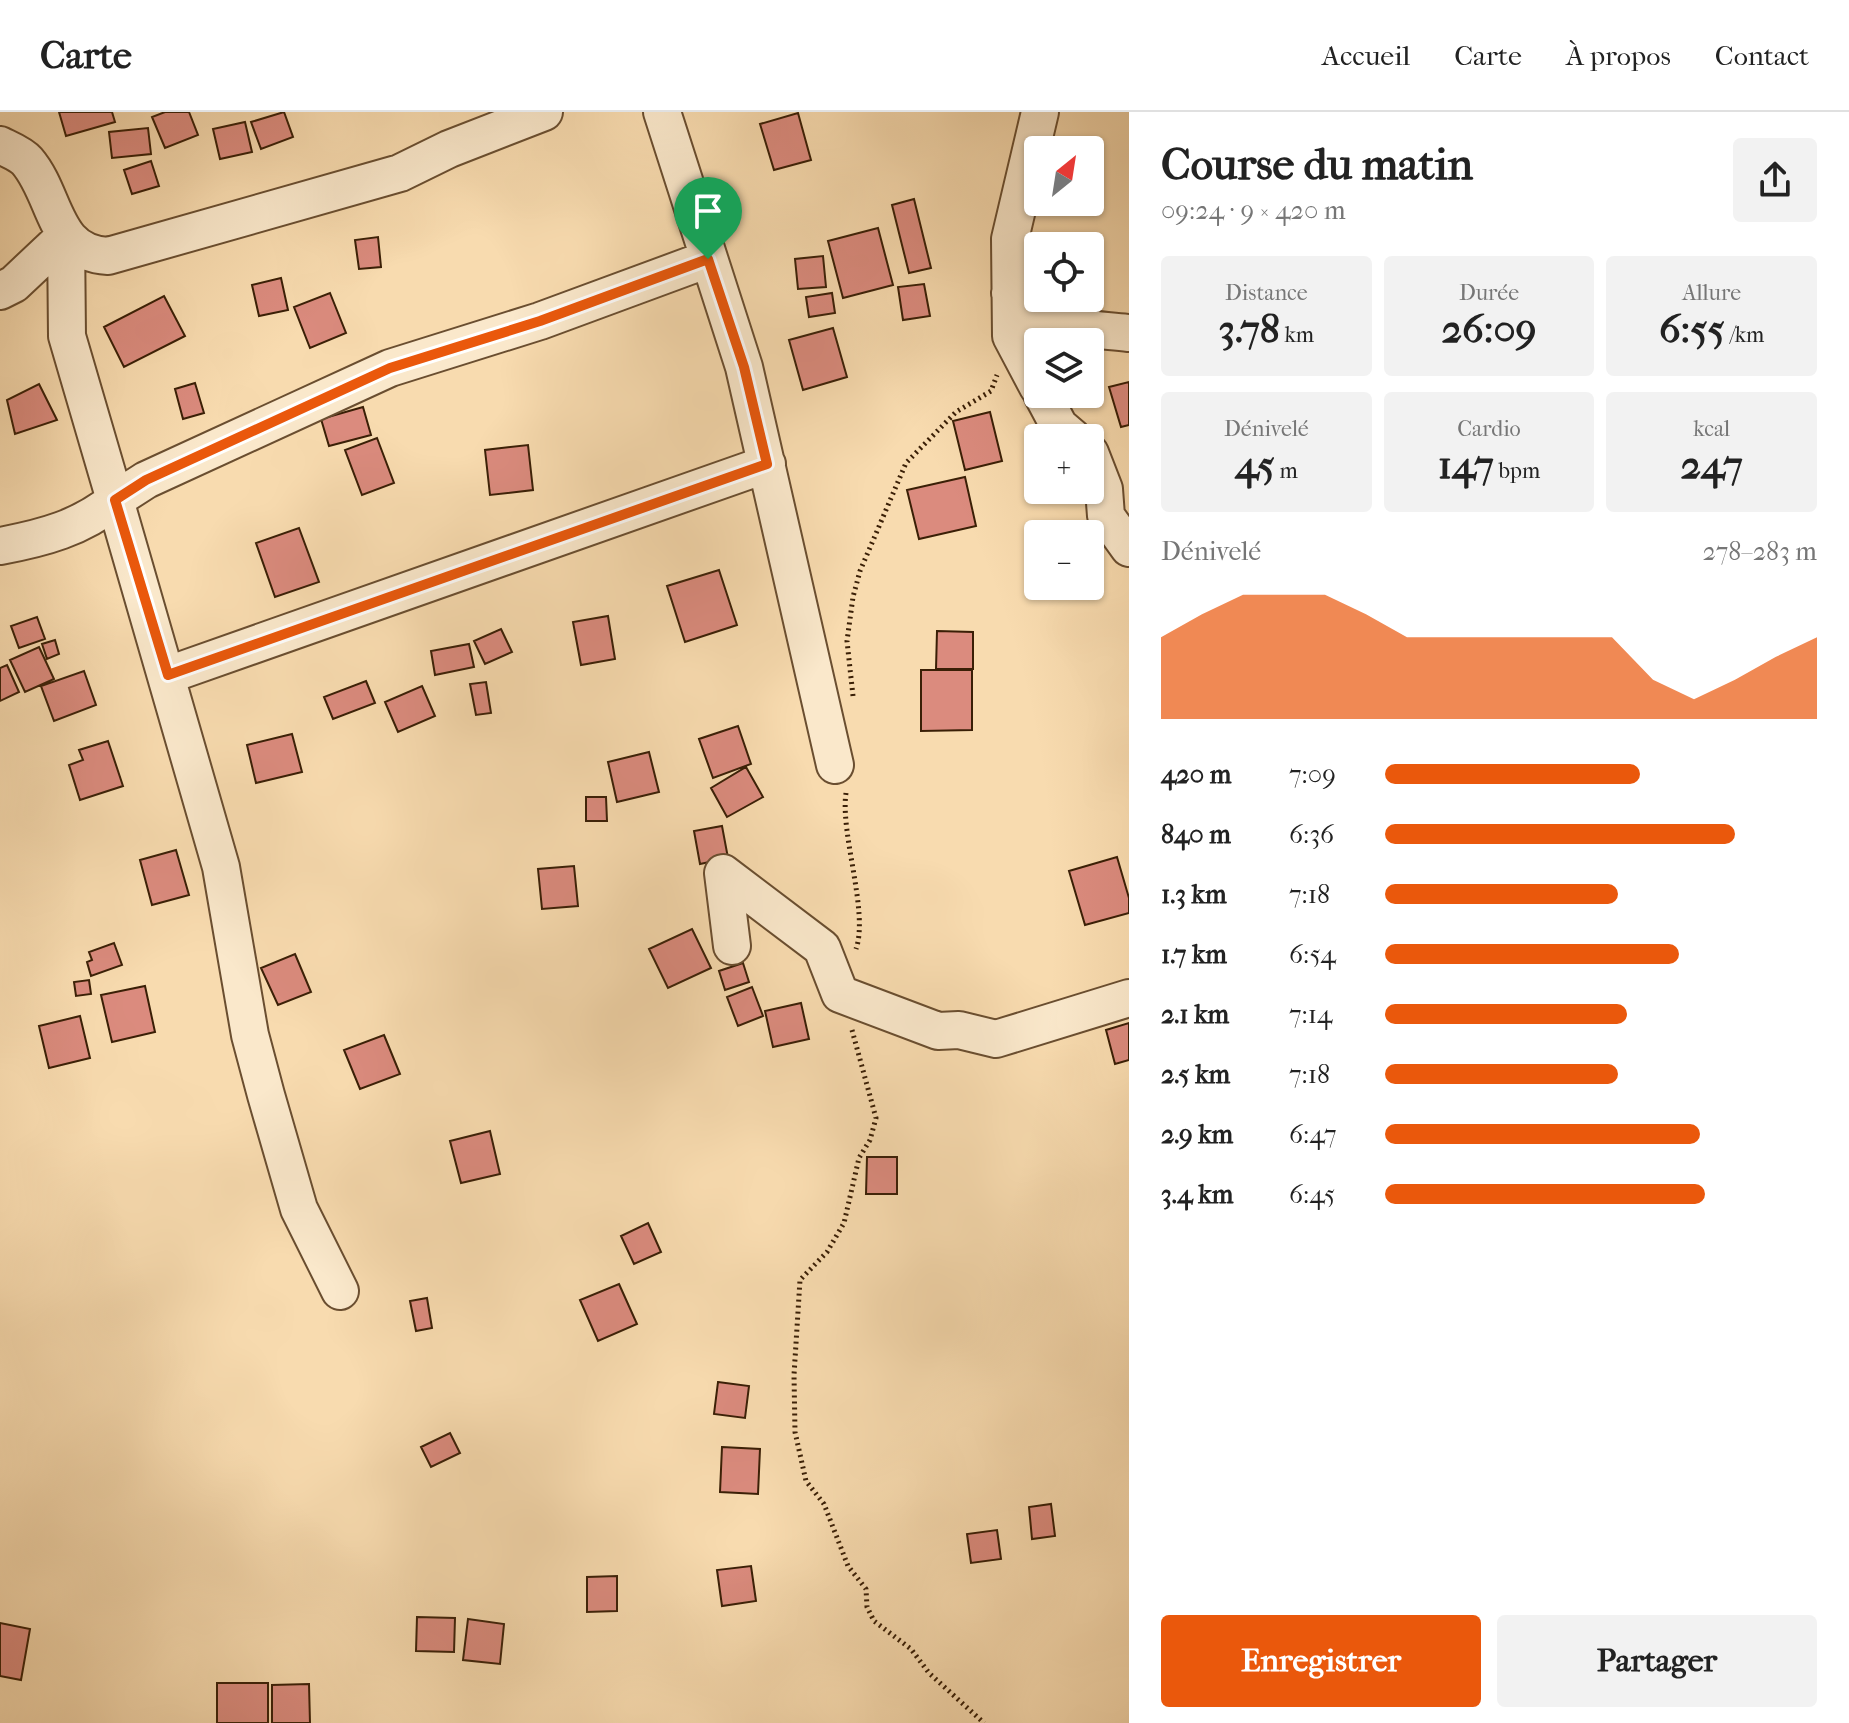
<!DOCTYPE html>
<html lang="fr">
<head>
<meta charset="utf-8">
<style>
  body { margin:0; font-family:"IM FELL French Canon",serif; background:#f2f2f2; color:#222; height:100vh; display:flex; flex-direction:column; font-size:30px; white-space:nowrap }
  * { box-sizing:border-box; margin:0 }
  p { font-size:26px; color:#767676 }
  .icon { flex:none; width:44px; height:44px; fill:none; stroke:currentColor; stroke-width:2; stroke-linecap:round; stroke-linejoin:round }
  .map { position:relative; flex:1; overflow:hidden }
  .side { display:flex; flex-direction:column; background:#fff; width:720px }
  .side>* { flex:none }
  .needle { width:52px; rotate:30deg }
  .buttons { position:absolute; left:1024px; top:24px; display:grid; gap:16px }
  .buttons a { display:grid; place-items:center; width:80px; height:80px; border-radius:8px; background:#fff; box-shadow:0 2px 6px #0004; font-size:40px }
  .pin { position:absolute; display:grid; place-items:center; width:68px; height:68px; color:#fff; margin:-82px -34px; border-radius:50% 50% 50% 0; rotate:-45deg; box-shadow:0 0 8px #0007 }
  .pin .icon { rotate:45deg }
  .round { display:grid; place-items:center; flex:none; width:84px; height:84px; border-radius:8px; background:#f2f2f2 }
  .head { display:flex; align-items:center; justify-content:space-between; height:136px; padding:0 32px }
  h1 { font-size:44px; font-weight:700; line-height:60px }
  .stats { display:grid; grid-template-columns:repeat(3,1fr); gap:12px; height:136px; padding:8px 32px }
  .stats div { display:grid; align-content:center; border-radius:8px; background:#f2f2f2; text-align:center }
  .stats b { font-size:40px; font-weight:700 }
  .stats small { font-size:22px; font-weight:400 }
  .stats p { font-size:22px }
  .chart { height:224px; padding:16px 32px }
  .chart p { display:flex; justify-content:space-between }
  .chart svg { width:100%; height:144px; margin-top:8px; fill:#ea580c; opacity:.7 }
  .cta { display:flex; gap:16px; margin-top:auto; padding:16px 32px }
  .cta a { flex:1; height:92px; border-radius:8px; background:#ea580c; color:#fff; font-size:32px; font-weight:700; line-height:92px; text-align:center }
  .cta a+a { background:#f2f2f2; color:#222 }
  ul { padding:0 32px; list-style:none; font-size:26px }
  li { display:grid; grid-template-columns:128px 96px 1fr; align-items:center; height:60px }
  li i { height:20px; border-radius:10px; background:#ea580c }
  header { display:flex; align-items:center; gap:48px; box-sizing:border-box; height:112px; padding:0 40px; background:#fff; border-bottom:2px solid #e0e0e0 }
  header strong { font-size:38px }
  nav { display:flex; gap:44px; margin-inline-start:auto; font-size:28px }
  main { display:flex; flex:1; min-height:0 }
  .map>svg:first-child { display:block }
  .building { fill:#db8b7e; stroke:#3a1f06; stroke-width:2 }
  .lines { fill:none; stroke-linecap:round; stroke-linejoin:round }
  .minor-casing { stroke:#6a4e30; stroke-width:40 }
  .path { stroke:#3a1f06; stroke-width:5; stroke-dasharray:2 4; stroke-linecap:butt }
  .minor { stroke:#fae8cb; stroke-width:36 }
  .route-casing { stroke:#fff; stroke-width:16 }
  .route { stroke:#ea580c; stroke-width:10 }
</style>
</head>
<body>
<header>
<strong>Carte</strong>
<nav><a>Accueil</a><a>Carte</a><a>À propos</a><a>Contact</a></nav>
</header>
<main>
<div class="map">
<svg width="1129" height="1611" viewBox="0 0 1129 1611">
  <rect width="100%" height="100%" fill="#f8dbaf"/>
  <filter id="stains"><feTurbulence type="fractalNoise" baseFrequency=".0025" numOctaves="4"/><feColorMatrix values="0 0 0 0 .2 0 0 0 0 .09 0 0 0 0 .02 0 0 0 .5 -.17"/></filter>
  <radialGradient id="worn" r=".72"><stop offset=".6" stop-color="#630" stop-opacity="0"/><stop offset="1" stop-color="#630" stop-opacity=".3"/></radialGradient>
  <!-- building -->
  <path class="building" d="M 59,0 L 112,0 L 115,10 L 66,24 Z
    M 165,0 L 189,0 L 198,23 L 165,36 L 152,5 Z
    M 284,0 L 293,25 L 261,37 L 251,10 Z
    M 798,1 L 811,48 L 774,58 L 760,12 Z
    M 245,10 L 252,40 L 220,47 L 213,17 Z
    M 148,16 L 151,42 L 112,46 L 109,20 Z
    M 151,49 L 159,74 L 132,82 L 124,58 Z
    M 914,87 L 931,156 L 909,161 L 892,93 Z
    M 878,116 L 893,173 L 843,186 L 828,129 Z
    M 378,125 L 381,155 L 359,157 L 355,128 Z
    M 823,144 L 826,175 L 798,177 L 795,147 Z
    M 281,166 L 288,198 L 259,204 L 252,173 Z
    M 924,172 L 930,204 L 903,208 L 898,175 Z
    M 330,181 L 346,221 L 310,236 L 294,195 Z
    M 832,181 L 835,201 L 809,205 L 806,185 Z
    M 164,184 L 185,224 L 124,255 L 104,215 Z
    M 833,216 L 847,265 L 803,278 L 789,228 Z
    M 1129,270 L 1129,313 L 1121,315 L 1109,275 Z
    M 195,271 L 204,301 L 183,307 L 175,277 Z
    M 39,272 L 57,308 L 15,322 L 7,288 Z
    M 363,295 L 371,323 L 329,334 L 321,307 Z
    M 990,300 L 1002,349 L 965,358 L 953,309 Z
    M 377,326 L 394,371 L 362,383 L 345,338 Z
    M 528,333 L 533,378 L 490,383 L 485,338 Z
    M 965,365 L 976,414 L 919,427 L 907,378 Z
    M 299,416 L 319,470 L 275,485 L 256,431 Z
    M 719,458 L 737,513 L 685,530 L 667,474 Z
    M 608,504 L 615,547 L 581,553 L 573,510 Z
    M 37,505 L 45,527 L 19,536 L 11,514 Z
    M 501,517 L 512,540 L 485,552 L 474,529 Z
    M 937,519 L 973,520 L 973,557 L 936,557 Z
    M 55,528 L 59,542 L 47,547 L 42,532 Z
    M 469,532 L 474,555 L 435,563 L 431,539 Z
    M 39,535 L 54,567 L 25,580 L 10,548 Z
    M 7,553 L 19,580 L 0,589 L 0,556 Z
    M 921,558 L 972,558 L 972,618 L 921,619 Z
    M 84,559 L 96,593 L 54,609 L 41,574 Z
    M 366,569 L 375,591 L 333,607 L 324,585 Z
    M 486,570 L 491,601 L 476,603 L 470,572 Z
    M 422,574 L 435,604 L 398,620 L 385,590 Z
    M 738,614 L 751,652 L 713,666 L 699,627 Z
    M 292,622 L 302,660 L 256,671 L 247,633 Z
    M 108,629 L 123,674 L 80,688 L 69,653 L 83,648 L 79,638 Z
    M 649,640 L 659,680 L 617,690 L 608,650 Z
    M 746,655 L 763,685 L 727,705 L 711,676 Z
    M 586,685 L 606,685 L 607,709 L 586,709 Z
    M 722,714 L 728,746 L 700,752 L 694,719 Z
    M 176,738 L 189,783 L 152,793 L 140,748 Z
    M 1117,745 L 1129,786 L 1129,801 L 1085,813 L 1069,759 Z
    M 574,754 L 578,794 L 542,797 L 538,757 Z
    M 692,817 L 711,856 L 668,876 L 649,837 Z
    M 114,831 L 122,853 L 91,864 L 87,850 L 92,848 L 89,840 Z
    M 295,842 L 311,880 L 278,893 L 261,856 Z
    M 743,851 L 749,870 L 725,878 L 719,859 Z
    M 89,868 L 91,882 L 76,884 L 74,870 Z
    M 145,874 L 155,920 L 112,930 L 101,883 Z
    M 752,875 L 763,904 L 738,914 L 727,885 Z
    M 801,891 L 809,927 L 773,935 L 765,899 Z
    M 80,904 L 90,946 L 49,956 L 39,914 Z
    M 1129,911 L 1129,948 L 1115,952 L 1106,918 Z
    M 384,923 L 400,962 L 360,977 L 344,938 Z
    M 490,1019 L 500,1062 L 461,1071 L 450,1029 Z
    M 867,1045 L 897,1045 L 897,1082 L 866,1082 Z
    M 648,1111 L 661,1140 L 634,1152 L 621,1124 Z
    M 619,1172 L 637,1212 L 598,1229 L 580,1188 Z
    M 427,1186 L 432,1216 L 416,1219 L 410,1189 Z
    M 718,1270 L 749,1274 L 745,1306 L 714,1302 Z
    M 450,1321 L 460,1341 L 431,1355 L 421,1335 Z
    M 722,1335 L 760,1337 L 758,1382 L 720,1380 Z
    M 1051,1392 L 1055,1424 L 1032,1427 L 1029,1395 Z
    M 997,1418 L 1001,1447 L 971,1451 L 967,1422 Z
    M 751,1454 L 756,1489 L 722,1494 L 717,1458 Z
    M 617,1464 L 617,1499 L 587,1500 L 587,1465 Z
    M 417,1505 L 455,1506 L 454,1540 L 416,1539 Z
    M 468,1507 L 504,1512 L 500,1552 L 463,1548 Z
    M 0,1511 L 30,1517 L 21,1568 L 0,1564 Z
    M 217,1571 L 268,1571 L 268,1611 L 217,1611 Z
    M 309,1572 L 310,1611 L 272,1611 L 272,1573 Z"/>
  <g class="lines">
    <!-- minor casing -->
    <g class="minor-casing">
      <path id="minor" d="M 662,0 L 744,255 L 835,653
        M 0,33 C 8,37 21,42 27,49 C 57,84 52,141 108,144 L 400,61 L 449,37 L 544,0
        M 0,179 L 14,172 L 66,123
        M 1010,181 C 1040,218 1084,216 1129,221
        M 1038,275 L 1011,224 L 1010,127 L 1040,0
        M 1042,282 L 1059,314 L 1073,326
        M 1090,341 L 1104,377 L 1106,404 L 1129,436
        M 0,434 C 43,426 81,416 115,388 L 67,224 L 66,123
        M 168,563 L 767,352
        M 732,834 L 723,761 L 822,836 L 840,882 L 938,919 L 959,918 L 996,927 L 1129,886
        M 340,1179 L 299,1097 L 266,983 L 250,923 L 221,755 L 115,388 L 146,368 L 390,256 L 540,209 L 708,147"/>
    </g>
    <!-- path -->
    <path class="path" d="M 853,584 L 847,529 L 853,485 L 860,459 L 906,351 L 956,300 L 991,279 L 997,263
      M 846,681 C 840,722 869,800 856,837
      M 852,918 L 876,1006 L 870,1028 L 859,1046 L 844,1111 L 827,1140 L 800,1168 L 794,1263 L 795,1320 L 806,1369 L 824,1392 L 848,1454 L 866,1477 L 867,1495 L 874,1509 L 911,1537 L 929,1561 L 984,1611"/>
    <!-- minor -->
    <use href="#minor" class="minor"/>
  </g>
  <g class="lines">
    <!-- route casing -->
    <g class="route-casing">
      <path id="route" d="M 708,147 L 744,255 L 767,352 L 168,563 L 115,388 L 146,368 L 390,256 L 540,209 Z"/>
    </g>
    <!-- route -->
    <use href="#route" class="route"/>
  </g>
  <rect width="100%" height="100%" filter="url(#stains)"/>
  <rect width="100%" height="100%" fill="url(#worn)"/>
</svg>
<div class="buttons">
<a><svg class="needle" viewBox="-14 -14 28 28"><path d="M0-13l5 13h-10z" fill="#e53935"/><path d="M0 13l5-13h-10z" fill="#767676"/></svg></a>
<a><svg class="icon" aria-label="locate" viewBox="0 0 24 24"><circle cx="12" cy="12" r="6"/><path d="M12 2v4M12 18v4M2 12h4M18 12h4"/></svg></a>
<a><svg class="icon" aria-label="layers" viewBox="0 0 24 24"><path d="M12 4l9 5-9 5-9-5zM3 14l9 5 9-5"/></svg></a>
<a>+</a>
<a>−</a>
</div>
<div class="pin" style="left:708px;top:147px;background:#1e9e55"><svg class="icon" aria-label="arrive" viewBox="0 0 24 24"><path d="M6 21V4h12l-3 4 3 4H6"/></svg></div>
</div>
<section class="side">
<div class="head"><div><h1>Course du matin</h1><p>09:24 · 9 × 420 m</p></div><a class="round"><svg class="icon" aria-label="share" viewBox="0 0 24 24"><path d="M12 15V3M7 8l5-5 5 5M5 13v7h14v-7"/></svg></a></div>
<div class="stats">
<div><p>Distance</p><b>3.78<small> km</small></b></div>
<div><p>Durée</p><b>26:09</b></div>
<div><p>Allure</p><b>6:55<small> /km</small></b></div>
</div>
<div class="stats">
<div><p>Dénivelé</p><b>45<small> m</small></b></div>
<div><p>Cardio</p><b>147<small> bpm</small></b></div>
<div><p>kcal</p><b>247</b></div>
</div>
<div class="chart"><p><span>Dénivelé</span>278–283 m</p>
<svg viewBox="0 0 160 44" preserveAspectRatio="none"><path d="M0 44V19L10 12L20 6L30 6L40 6L50 12L60 19L70 19L80 19L90 19L100 19L110 19L120 32L130 38L140 32L150 25L160 19V44z"/></svg>
</div>
<ul>
<li><b>420 m</b>7:09<i style="width:59%"></i></li>
<li><b>840 m</b>6:36<i style="width:81%"></i></li>
<li><b>1.3 km</b>7:18<i style="width:54%"></i></li>
<li><b>1.7 km</b>6:54<i style="width:68%"></i></li>
<li><b>2.1 km</b>7:14<i style="width:56%"></i></li>
<li><b>2.5 km</b>7:18<i style="width:54%"></i></li>
<li><b>2.9 km</b>6:47<i style="width:73%"></i></li>
<li><b>3.4 km</b>6:45<i style="width:74%"></i></li>
</ul>
<div class="cta"><a>Enregistrer</a><a>Partager</a></div>
</section>
</main>
</body>
</html>
